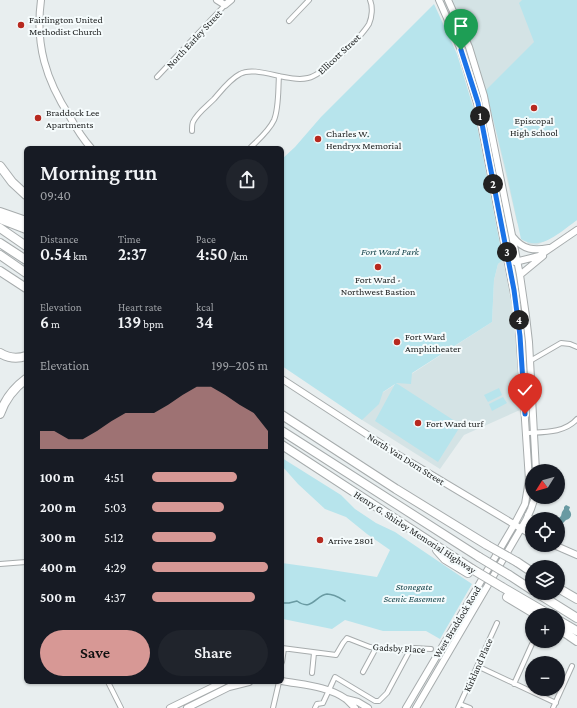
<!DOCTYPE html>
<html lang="en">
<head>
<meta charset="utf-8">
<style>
  body { margin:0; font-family:"Crimson Pro",serif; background:#20242c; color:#f1f3f6; height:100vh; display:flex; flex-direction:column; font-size:15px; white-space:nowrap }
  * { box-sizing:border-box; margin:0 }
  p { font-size:13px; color:#9ea1a6 }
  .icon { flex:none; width:22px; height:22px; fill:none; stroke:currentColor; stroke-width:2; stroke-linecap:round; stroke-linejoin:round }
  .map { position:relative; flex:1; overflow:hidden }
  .side { position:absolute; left:24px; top:146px; width:260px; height:538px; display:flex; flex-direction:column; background:#171b24; border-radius:6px; box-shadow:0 1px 3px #0004 }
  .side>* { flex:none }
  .needle { width:26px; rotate:233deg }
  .fabs { position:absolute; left:525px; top:464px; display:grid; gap:8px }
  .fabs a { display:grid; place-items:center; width:40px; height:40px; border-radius:50%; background:#171b24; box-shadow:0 1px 3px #0004; font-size:20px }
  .pin { position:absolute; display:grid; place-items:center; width:34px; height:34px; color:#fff; margin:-41px -17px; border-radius:50% 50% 50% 0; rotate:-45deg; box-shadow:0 0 4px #0007 }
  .pin .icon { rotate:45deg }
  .km { position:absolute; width:20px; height:20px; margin:-10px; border-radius:50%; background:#222; color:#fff; font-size:11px; line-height:20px; text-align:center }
  .round { display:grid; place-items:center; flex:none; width:42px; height:42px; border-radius:21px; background:#20242c }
  .overview { display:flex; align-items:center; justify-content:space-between; height:68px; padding:0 16px }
  h1 { font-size:22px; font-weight:600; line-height:30px }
  .metrics { display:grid; grid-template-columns:repeat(3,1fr); gap:6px; height:68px; padding:4px 16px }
  .metrics div { display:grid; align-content:center }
  .metrics b { font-size:17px; font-weight:600 }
  .metrics small { font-size:11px; font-weight:400 }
  .metrics p { font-size:11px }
  .chart { height:112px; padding:8px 16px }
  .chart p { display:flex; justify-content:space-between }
  .chart svg { width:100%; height:72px; margin-top:4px; fill:#d79895; opacity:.7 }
  .action { display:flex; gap:8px; margin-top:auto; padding:8px 16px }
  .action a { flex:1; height:46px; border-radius:24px; background:#d79895; color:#111; font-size:16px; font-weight:600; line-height:46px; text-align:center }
  .action a+a { background:#20242c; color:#f1f3f6 }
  ul { padding:0 16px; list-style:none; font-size:13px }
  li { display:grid; grid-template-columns:64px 48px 1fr; align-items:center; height:30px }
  li i { height:10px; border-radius:5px; background:#d79895 }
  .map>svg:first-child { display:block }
  .built { fill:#d4e3e5 }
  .green { fill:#b7e4ec }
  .water { fill:#699aa2 }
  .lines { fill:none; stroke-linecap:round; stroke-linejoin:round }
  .stream { stroke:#699aa2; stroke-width:1.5 }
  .street-casing { stroke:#a7acad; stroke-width:6 }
  .secondary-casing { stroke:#a7acad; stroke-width:8 }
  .highway-casing { stroke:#a7acad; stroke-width:10 }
  .street { stroke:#fff; stroke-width:4 }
  .secondary { stroke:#fff; stroke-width:6 }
  .highway { stroke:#fff; stroke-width:8 }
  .highway-bridge-casing { stroke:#a7acad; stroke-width:10; stroke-linecap:butt }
  .highway-bridge { stroke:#fff; stroke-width:8 }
  .route-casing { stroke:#fff; stroke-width:8 }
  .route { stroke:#1a73e8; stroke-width:5 }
  .poi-dot { fill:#b7291f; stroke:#f5fbfc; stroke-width:1.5 }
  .labels { text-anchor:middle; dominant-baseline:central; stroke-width:4; stroke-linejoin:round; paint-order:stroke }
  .poi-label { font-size:10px; fill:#1c1e1e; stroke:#f5fbfc; text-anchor:start }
  .street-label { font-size:10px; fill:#1c1e1e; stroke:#f5fbfc }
  .park-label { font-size:10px; font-style:italic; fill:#16444b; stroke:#f5fbfc }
</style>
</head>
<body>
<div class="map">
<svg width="577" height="708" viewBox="0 0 577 708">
  <rect width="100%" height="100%" fill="#e8eeef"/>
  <!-- built -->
  <path class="built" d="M 448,0 L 577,0 L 577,220 L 559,233 L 537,245 L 528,244 L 517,222 L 486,90 Z
    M 503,260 L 512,306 L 516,343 L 520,410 L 464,435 L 440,469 L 351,413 L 492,322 L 494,280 L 498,264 Z"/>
  <!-- green -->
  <path class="green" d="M 522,0 L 577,0 L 577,220 C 560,232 541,252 521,239 L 507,175 L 486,90 L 534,42 L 519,3 Z
    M 434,4 L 457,54 L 474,110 L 503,260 L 498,264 L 494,280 L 492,322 L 412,373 L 411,384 L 396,383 L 461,425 L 438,462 L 375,421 L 395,384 L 383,392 L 379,404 L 362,420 L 282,366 L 282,159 L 295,147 L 321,117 Z
    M 499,388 L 502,395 L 488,402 L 484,395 Z
    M 503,397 L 507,403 L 492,411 L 489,404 Z
    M 282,458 L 341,495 L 355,509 L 376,523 L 395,532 L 472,584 L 440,639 L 426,631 L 383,631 L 345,620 L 332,629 L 283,619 L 282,563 L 318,568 L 377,577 L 390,550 L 367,534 L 346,517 L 325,509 L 298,484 L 282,466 Z"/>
  <!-- water -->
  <path class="water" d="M 566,505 L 570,507 L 569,510 C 573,514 571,519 566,520 L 563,523 L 560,524 L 558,519 L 561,516 L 562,512 L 564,509 L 564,507 Z"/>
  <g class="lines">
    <!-- stream -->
    <path class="stream" d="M 282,603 L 289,603 L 297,601 C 312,612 316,595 327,594 C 334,594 340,598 345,601"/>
    <!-- street casing -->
    <g class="street-casing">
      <path id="street" d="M 289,21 L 309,0
        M 157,77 L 225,5
        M 192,131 C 192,128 192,124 193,122 C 197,113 207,106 214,99 C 221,91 230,79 240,74 C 256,65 288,83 308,78 C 323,75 361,37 369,24 C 372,17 373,7 370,0
        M 250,148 C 258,140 269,131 274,120 C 279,108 278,89 279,76
        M 530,361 L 561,343 L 570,344 L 577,347
        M 526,433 C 544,432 565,433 577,419
        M 0,564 L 26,562
        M 282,648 L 336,655 L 343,643 L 347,638 L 370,647 L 405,650 L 410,650 L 414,648 L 431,649
        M 282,662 L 284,649
        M 477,666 L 556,703
        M 363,672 L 376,648
        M 312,673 L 314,653
        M 108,682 L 121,708
        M 514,684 L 532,644
        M 323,703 L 335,677 L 375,701 L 379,701 L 387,693 L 410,650
        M 460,704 L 470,708
        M 273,708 L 279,682
        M 315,708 L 317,704 L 323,703
        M 458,708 L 497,623
        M 553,708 L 572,666"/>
    </g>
    <!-- secondary casing -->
    <g class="secondary-casing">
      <path id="secondary" d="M 41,0 C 35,45 46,80 70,117 C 76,128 83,139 91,148
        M 217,0 L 225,5 L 231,0
        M 448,0 L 469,47 L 484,96 L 520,275 L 526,316 L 529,342 L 536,471
        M 513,237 C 523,250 534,251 549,248
        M 515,262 L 539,256 L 577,230
        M 520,275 L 543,256
        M 282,379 L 400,456 L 532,535
        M 528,515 L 532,526
        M 554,545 L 577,555
        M 282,681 C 303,685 328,686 346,699 C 349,702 352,705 355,708
        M 346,699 L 358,702 L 368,708
        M 170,708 L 223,682
        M 187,708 L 229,687 L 249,682
        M 406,708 L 514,525 L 525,504 L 529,480 L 518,315 L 477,103 L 461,50 L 439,0
        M 416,708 L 526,520 L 531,509 L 535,497"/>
    </g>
    <!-- highway casing -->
    <g class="highway-casing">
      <path id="highway" d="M 0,166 L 12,182 L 26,195
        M 0,212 L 26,221
        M 0,219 L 26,229
        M 0,228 L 26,246
        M 0,243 L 26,260
        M 0,255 L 26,273
        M 0,271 L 26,288
        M 0,353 C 8,358 17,359 26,356
        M 0,414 C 5,399 14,388 26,379
        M 282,415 L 396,489 L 487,545
        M 282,431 L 479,557
        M 282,445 L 472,569
        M 437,550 L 445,559 L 468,573
        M 517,562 L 532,572
        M 509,575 L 532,590
        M 502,587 L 550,615
        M 558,588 L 577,599
        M 537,593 L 577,618
        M 507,597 L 537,615
        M 558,620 L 577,631
        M 558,628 L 577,641"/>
    </g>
    <!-- street -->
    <use href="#street" class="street"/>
    <!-- secondary -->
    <use href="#secondary" class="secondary"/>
    <!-- highway -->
    <use href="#highway" class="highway"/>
    <!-- highway-bridge casing -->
    <g class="highway-bridge-casing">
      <path id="highway-bridge" d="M 487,545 L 517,562
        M 479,557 L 509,575
        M 472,569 L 502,587"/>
    </g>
    <!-- highway-bridge -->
    <use href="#highway-bridge" class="highway-bridge"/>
  </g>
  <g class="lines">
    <!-- route casing -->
    <g class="route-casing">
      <path id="route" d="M 461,50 L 478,103 L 514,290 L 520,336 L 525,414"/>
    </g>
    <!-- route -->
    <use href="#route" class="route"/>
  </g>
  <!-- markers -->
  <g class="poi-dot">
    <circle cx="21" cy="25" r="4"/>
    <circle cx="534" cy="108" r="4"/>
    <circle cx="38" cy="118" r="4"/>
    <circle cx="318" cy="139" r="4"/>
    <circle cx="378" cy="267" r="4"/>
    <circle cx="397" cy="342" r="4"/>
    <circle cx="418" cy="423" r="4"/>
    <circle cx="320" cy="540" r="4"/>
  </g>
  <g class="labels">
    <!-- poi labels -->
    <g class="poi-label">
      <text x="29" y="19">Fairlington United<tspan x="29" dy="12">Methodist Church</tspan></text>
      <text x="46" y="112">Braddock Lee<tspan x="46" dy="12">Apartments</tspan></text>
      <text x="534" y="120" text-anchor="middle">Episcopal<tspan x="534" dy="12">High School</tspan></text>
      <text x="326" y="133">Charles W.<tspan x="326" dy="12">Hendryx Memorial</tspan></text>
      <text x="378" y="279" text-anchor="middle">Fort Ward -<tspan x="378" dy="12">Northwest Bastion</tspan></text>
      <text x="405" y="336">Fort Ward<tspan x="405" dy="12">Amphitheater</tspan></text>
      <text x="426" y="423">Fort Ward turf</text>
      <text x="328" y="540">Arrive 2801</text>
    </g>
    <!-- street labels -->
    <g class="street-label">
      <text transform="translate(194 39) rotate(-47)">North Earley Street</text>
      <text transform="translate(339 54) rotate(-43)">Ellicott Street</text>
      <text transform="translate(406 459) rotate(32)">North Van Dorn Street</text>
      <text transform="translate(415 532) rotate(33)">Henry G. Shirley Memorial Highway</text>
      <text transform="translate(457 622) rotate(-59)">West Braddock Road</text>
      <text transform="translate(399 648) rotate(3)">Gadsby Place</text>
      <text transform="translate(478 665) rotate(-66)">Kirkland Place</text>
    </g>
    <!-- park labels -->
    <g class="park-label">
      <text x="390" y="251">Fort Ward Park</text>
      <text x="414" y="586">Stonegate<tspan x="414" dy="12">Scenic Easement</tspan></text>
    </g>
  </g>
</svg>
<div class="fabs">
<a><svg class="needle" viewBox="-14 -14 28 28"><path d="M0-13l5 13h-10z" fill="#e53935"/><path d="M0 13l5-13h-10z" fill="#9ea1a6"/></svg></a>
<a><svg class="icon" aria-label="locate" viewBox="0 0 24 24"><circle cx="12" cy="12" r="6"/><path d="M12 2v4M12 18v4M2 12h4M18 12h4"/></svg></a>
<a><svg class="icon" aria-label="layers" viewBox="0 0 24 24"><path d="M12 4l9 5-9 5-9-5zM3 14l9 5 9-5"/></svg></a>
<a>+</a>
<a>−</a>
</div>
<div class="pin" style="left:461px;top:50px;background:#1e9e55"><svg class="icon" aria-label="arrive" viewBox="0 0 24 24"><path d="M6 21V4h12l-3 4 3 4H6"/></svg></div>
<div class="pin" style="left:525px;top:414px;background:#d93025"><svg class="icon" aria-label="check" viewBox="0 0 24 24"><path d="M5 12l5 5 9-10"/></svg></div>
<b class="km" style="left:480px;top:116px">1</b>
<b class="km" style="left:493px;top:184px">2</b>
<b class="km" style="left:507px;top:252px">3</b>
<b class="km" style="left:519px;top:320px">4</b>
<section class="side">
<div class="overview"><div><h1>Morning run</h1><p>09:40</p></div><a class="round"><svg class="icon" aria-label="share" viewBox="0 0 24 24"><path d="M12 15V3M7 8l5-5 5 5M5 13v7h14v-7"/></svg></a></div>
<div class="metrics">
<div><p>Distance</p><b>0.54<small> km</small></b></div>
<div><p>Time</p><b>2:37</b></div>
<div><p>Pace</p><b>4:50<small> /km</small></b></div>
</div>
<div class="metrics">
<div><p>Elevation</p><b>6<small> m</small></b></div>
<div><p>Heart rate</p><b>139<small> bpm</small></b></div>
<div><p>kcal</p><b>34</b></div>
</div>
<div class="chart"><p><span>Elevation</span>199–205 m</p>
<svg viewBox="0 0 160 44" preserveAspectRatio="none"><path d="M0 44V33L10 33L20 38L30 38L40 33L50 27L60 22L70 22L80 22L90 17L100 11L110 6L120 6L130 11L140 17L150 22L160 33V44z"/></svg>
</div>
<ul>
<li><b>100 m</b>4:51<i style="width:73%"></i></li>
<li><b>200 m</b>5:03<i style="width:62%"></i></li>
<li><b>300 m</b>5:12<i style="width:55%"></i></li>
<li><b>400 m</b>4:29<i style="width:100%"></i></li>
<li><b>500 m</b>4:37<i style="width:89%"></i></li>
</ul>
<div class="action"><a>Save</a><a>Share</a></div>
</section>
</div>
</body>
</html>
